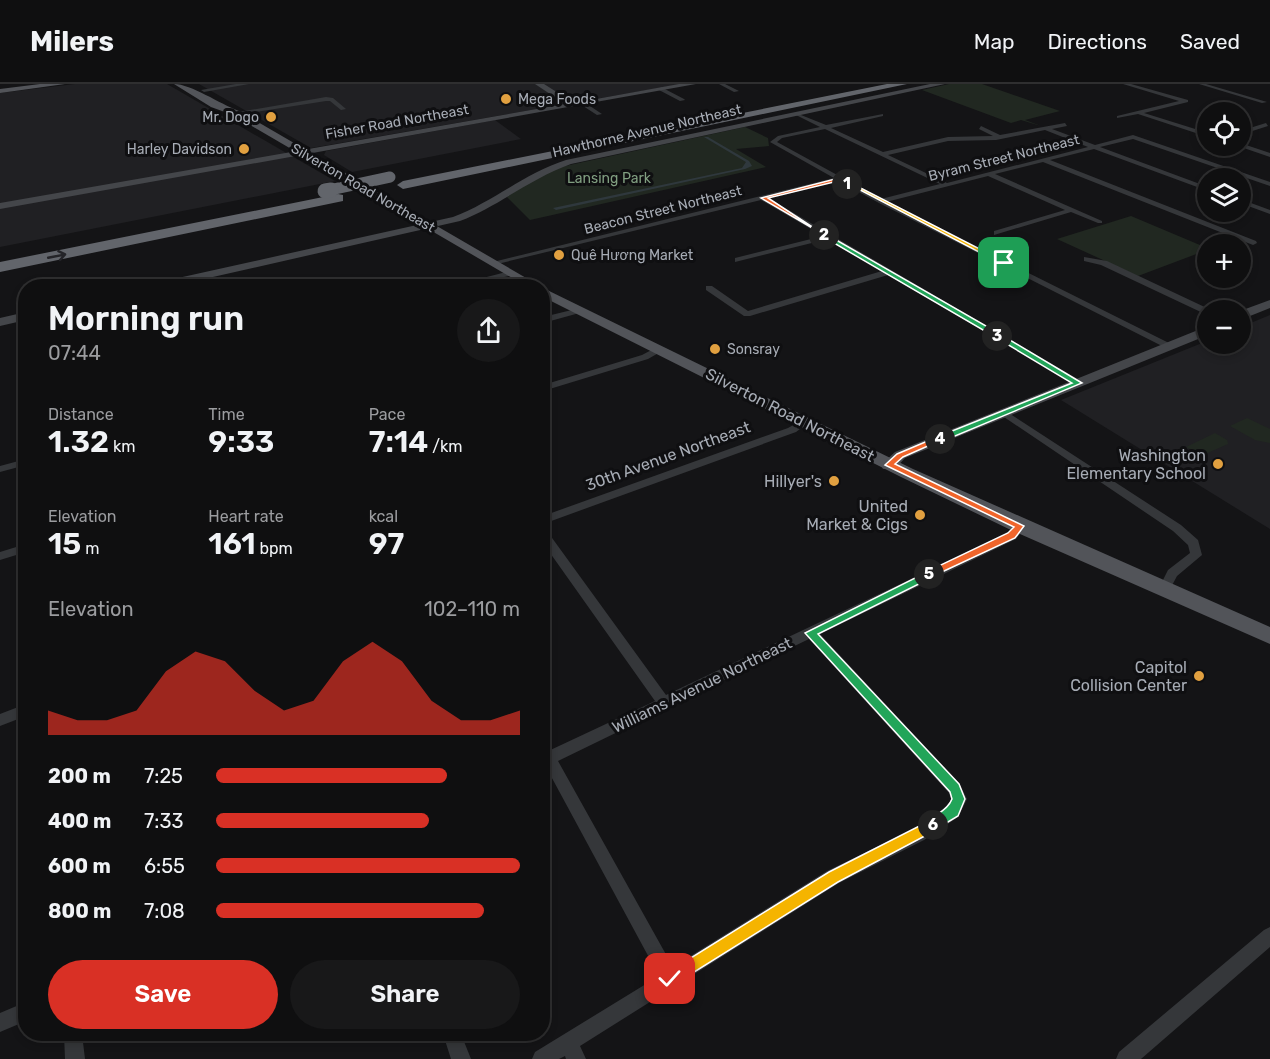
<!DOCTYPE html>
<html lang="en">
<head>
<meta charset="utf-8">
<style>
  body { margin:0; font-family:Rubik,sans-serif; background:#181819; color:#f1f3f6; height:100vh; display:flex; flex-direction:column; font-size:22px; white-space:nowrap }
  * { box-sizing:border-box; margin:0 }
  p { font-size:20px; color:#9b9c9f }
  .icon { flex:none; width:33px; height:33px; fill:none; stroke:currentColor; stroke-width:2; stroke-linecap:round; stroke-linejoin:round }
  .map { position:relative; flex:1; overflow:hidden }
  .side { position:absolute; left:18px; top:195px; width:532px; height:762px; display:flex; flex-direction:column; background:#0f0f10; border-radius:24px; box-shadow:0 3px 9px #0003,0 0 0 2px #2f2f30 }
  .side>* { flex:none }
  .controls { position:absolute; left:1197px; top:18px; display:grid; gap:12px }
  .controls a { display:grid; place-items:center; width:54px; height:54px; border-radius:50%; background:#0f0f10; box-shadow:0 3px 9px #0003,0 0 0 2px #2f2f30; font-size:30px }
  .pin { position:absolute; display:grid; place-items:center; width:51px; height:51px; color:#fff; margin:-26px; border-radius:12px; box-shadow:0 3px 9px #0006 }
  .km { position:absolute; width:30px; height:30px; margin:-15px; border-radius:50%; background:#222; color:#fff; font-size:16px; line-height:30px; text-align:center }
  .round { display:grid; place-items:center; flex:none; width:63px; height:63px; border-radius:32px; background:#181819 }
  .headline { display:flex; align-items:center; justify-content:space-between; height:102px; padding:0 30px }
  h1 { font-size:33px; font-weight:600; line-height:45px }
  .metrics { display:grid; grid-template-columns:repeat(3,1fr); gap:9px; height:102px; padding:6px 30px }
  .metrics div { display:grid; align-content:center }
  .metrics b { font-size:30px; font-weight:600 }
  .metrics small { font-size:16px; font-weight:400 }
  .metrics p { font-size:16px }
  .chart { height:168px; padding:12px 30px }
  .chart p { display:flex; justify-content:space-between }
  .chart svg { width:100%; height:108px; margin-top:6px; fill:#d93025; opacity:.7 }
  .button { display:flex; gap:12px; margin-top:auto; padding:12px 30px }
  .button a { flex:1; height:69px; border-radius:36px; background:#d93025; color:#fff; font-size:24px; font-weight:600; line-height:69px; text-align:center }
  .button a+a { background:#181819; color:#f1f3f6 }
  ul { padding:0 30px; list-style:none; font-size:20px }
  li { display:grid; grid-template-columns:96px 72px 1fr; align-items:center; height:45px }
  li i { height:15px; border-radius:8px; background:#d93025 }
  header { display:flex; align-items:center; gap:36px; box-sizing:border-box; height:84px; padding:0 30px; background:#0f0f10; border-bottom:2px solid #2f2f30 }
  header strong { font-size:28px }
  nav { display:flex; gap:33px; margin-inline-start:auto; font-size:21px }
  .map>svg:first-child { display:block }
  .built { fill:#202023 }
  .green { fill:#212821 }
  .water { fill:#2f383d }
  .lines { fill:none; stroke-linecap:round; stroke-linejoin:round }
  .street { fill:#35373a; fill-rule:evenodd }
  .secondary { fill:#44464a; fill-rule:evenodd }
  .primary { fill:#525459; fill-rule:evenodd }
  .highway { fill:#62656b; fill-rule:evenodd }
  .highway-bridge-far1 { stroke:#62656b; stroke-width:11 }
  .highway-bridge { stroke:#62656b; stroke-width:15 }
  .oneway { stroke:#242428 }
  .split-1 { fill:#f5b400; stroke:#fff; stroke-width:1.5 }
  .split-2 { fill:#f0652b; stroke:#fff; stroke-width:1.5 }
  .split-3 { fill:#22a559; stroke:#fff; stroke-width:1.5 }
  .split-4 { fill:#22a559; stroke:#fff; stroke-width:1.5 }
  .split-5 { fill:#f0652b; stroke:#fff; stroke-width:1.5 }
  .split-6 { fill:#22a559; stroke:#fff; stroke-width:1.5 }
  .split-7 { fill:#f5b400; stroke:#fff; stroke-width:1.5 }
  .poi-dot { fill:#e1a040; stroke:#0f0f11; stroke-width:2 }
  .labels { text-anchor:middle; dominant-baseline:central; stroke-width:6; stroke-linejoin:round; paint-order:stroke }
  .far-poi-label { font-size:14px; fill:#a7acb5; stroke:#0f0f11; text-anchor:start }
  .far-street-label { font-size:14px; fill:#a7acb5; stroke:#0f0f11 }
  .far-park-label { font-size:14px; fill:#809e80; stroke:#0f0f11 }
  .street-label { font-size:16px; fill:#a7acb5; stroke:#0f0f11 }
  .poi-label { font-size:16px; fill:#a7acb5; stroke:#0f0f11; text-anchor:end }
</style>
</head>
<body>
<header>
<strong>Milers</strong>
<nav><a>Map</a><a>Directions</a><a>Saved</a></nav>
</header>
<div class="map">
<svg width="1270" height="975" viewBox="0 0 1270 975">
  <rect width="100%" height="100%" fill="#141416"/>
  <!-- built -->
  <path class="built" d="M 75,0 L 167,0 L 335,97 L 0,163 L 0,9 Z
    M 199,0 L 683,0 L 311,64 Z
    M 495,36 L 521,55 L 352,88 L 324,71 L 326,67 Z
    M 1270,231 L 1270,445 L 1061,316 L 1207,257 L 1208,260 L 1240,260 L 1241,243 Z"/>
  <!-- green -->
  <path class="green" d="M 949,0 L 982,0 L 1060,27 L 1025,36 L 1041,42 L 1021,36 L 1011,39 L 922,6 Z
    M 745,43 L 768,54 L 769,62 L 736,65 L 766,83 L 530,136 L 507,113 L 529,97 L 556,84 Z
    M 1131,132 L 1207,164 L 1207,166 L 1138,192 L 1057,155 Z
    M 1247,334 L 1270,345 L 1270,359 L 1255,356 L 1230,342 Z
    M 1215,349 L 1227,356 L 1228,360 L 1203,371 L 1186,363 Z"/>
  <!-- water -->
  <path class="water" d="M 704,53 L 708,53 L 749,77 L 752,82 L 745,85 L 556,126 L 553,124 L 742,84 L 746,78 Z"/>
  <g class="lines">
    <!-- street -->
    <path class="street" d="M 236,0 L 249,0 L 204,8 L 201,6 Z
      M 719,0 L 725,0 L 739,7 L 734,8 Z
      M 1123,0 L 1131,0 L 1188,16 L 1188,18 L 1144,29 L 1208,49 L 1208,53 L 1138,30 L 1117,34 L 1117,32 L 1179,17 Z
      M 1199,0 L 1206,0 L 1267,18 L 1262,19 Z
      M 661,3 L 684,15 L 685,16 L 680,17 L 659,6 Z
      M 326,13 L 333,14 L 346,25 L 341,26 L 330,17 L 326,17 L 236,31 L 233,29 Z
      M 580,18 L 584,18 L 602,30 L 597,31 L 580,20 Z
      M 796,29 L 826,41 L 883,30 L 883,32 L 831,44 L 883,68 L 948,53 L 993,52 L 979,45 L 981,42 L 1000,51 L 1065,39 L 1067,42 L 1052,45 L 1095,61 L 1133,51 L 1270,98 L 1270,102 L 1133,55 L 1100,63 L 1208,103 L 1208,107 L 1094,65 L 1050,76 L 1256,157 L 1257,159 L 1253,161 L 1043,78 L 995,90 L 1102,137 L 1102,139 L 1098,139 L 1071,128 L 994,151 L 994,147 L 1065,126 L 988,92 L 886,118 L 1171,260 L 1172,262 L 1168,265 L 879,119 L 839,97 L 768,114 L 1081,297 L 1083,299 L 1078,302 L 888,191 L 750,232 L 744,232 L 706,206 L 706,202 L 712,202 L 748,227 L 882,187 L 828,155 L 735,178 L 735,174 L 823,152 L 761,116 L 493,181 L 489,179 L 834,94 L 770,58 L 778,52 L 820,43 L 796,31 ZM 825,45 L 940,100 L 881,115 L 777,58 L 782,54 ZM 1045,46 L 1088,63 L 947,99 L 888,71 L 948,57 L 996,56 Z
      M 1266,39 L 1268,42 L 1240,51 L 1240,47 Z
      M 1240,59 L 1270,69 L 1270,73 L 1238,62 Z
      M 1240,115 L 1270,126 L 1270,130 L 1240,119 Z
      M 1084,173 L 1107,177 L 1211,226 L 1208,226 L 1208,230 L 1205,230 L 1101,181 L 1084,177 Z
      M 510,187 L 513,187 L 513,191 L 464,202 L 452,202 Z
      M 580,224 L 584,226 L 583,228 L 543,239 L 543,233 Z
      M 659,262 L 663,265 L 662,267 L 648,275 L 543,307 L 543,301 L 642,271 Z
      M 1004,326 L 1181,441 L 1198,456 L 1202,471 L 1177,492 L 1168,509 L 1160,509 L 1158,506 L 1168,486 L 1190,469 L 1188,461 L 1173,447 L 1001,331 L 1001,327 Z
      M 804,335 L 809,338 L 796,348 L 543,440 L 543,432 L 788,344 Z
      M 26,375 L 26,381 L 0,388 L 0,382 Z
      M 1020,438 L 1026,442 L 1016,455 L 820,550 L 959,699 L 967,715 L 958,733 L 924,756 L 839,799 L 580,962 L 586,975 L 566,975 L 565,972 L 559,975 L 532,975 L 535,968 L 659,892 L 546,683 L 543,684 L 544,669 L 655,617 L 543,459 L 543,446 L 547,447 L 666,611 L 1008,449 L 1016,439 ZM 809,555 L 949,709 L 951,715 L 948,723 L 912,746 L 827,787 L 673,883 L 558,677 Z
      M 26,460 L 26,468 L 0,476 L 0,468 Z
      M 26,620 L 26,632 L 0,642 L 0,630 Z
      M 1270,843 L 1270,863 L 1141,975 L 1116,975 L 1119,968 L 1264,846 Z
      M 26,918 L 26,937 L 0,948 L 0,929 Z
      M 64,950 L 82,950 L 85,975 L 65,975 Z
      M 443,950 L 461,950 L 471,975 L 451,975 Z"/>
    <!-- secondary -->
    <path class="secondary" d="M 535,0 L 544,0 L 574,19 L 679,0 L 696,0 L 0,125 L 0,119 L 565,20 Z
      M 930,0 L 945,0 L 571,80 C 531,94 499,122 460,137 L 173,202 L 154,202 L 160,198 L 453,133 C 493,118 525,89 566,76 Z
      M 1270,216 L 1270,224 L 1240,236 L 1240,227 Z
      M 26,228 L 26,236 L 0,242 L 0,234 Z
      M 1208,242 L 1208,251 L 905,374 L 895,385 L 883,385 L 881,381 L 895,368 Z"/>
    <!-- primary -->
    <path class="primary" d="M 40,0 L 65,0 L 0,9 L 0,5 Z
      M 174,0 C 191,0 220,20 239,27 L 540,202 L 526,202 L 233,31 L 211,23 Z
      M 543,204 L 913,385 L 1270,543 L 1270,560 L 1013,447 L 901,393 L 543,213 Z"/>
    <!-- highway -->
    <path class="highway" d="M 887,0 L 907,0 L 403,105 L 397,101 L 403,97 Z
      M 338,110 L 343,111 L 343,117 L 0,188 L 0,178 Z"/>
    <!-- highway-bridge-far1 -->
    <path class="highway-bridge-far1" d="M 325,107 L 390,93"/>
    <!-- highway-bridge -->
    <path class="highway-bridge" d="M 325,107 L 331,106"/>
  </g>
  <!-- one-way arrows -->
  <defs><path id="oneway-shaft" d="M-6 0H5M1.5-3L5.5 0L1.5 3" fill="none" stroke-width="1.6" stroke-linecap="round" stroke-linejoin="round" transform="scale(1.5)"/></defs>
  <use class="oneway" href="#oneway-shaft" transform="translate(57 172) rotate(-11)"/>
  <!-- split-1 -->
  <path class="split-1" d="M 845,98 L 849,98 L 1007,179 L 1002,180 Z"/>
  <!-- split-2 -->
  <path class="split-2" d="M 839,94 L 850,100 L 847,101 L 838,97 L 768,114 L 826,152 L 761,114 Z"/>
  <!-- split-3 -->
  <path class="split-3" d="M 824,149 L 1000,250 L 1001,252 L 995,253 L 822,152 Z"/>
  <!-- split-4 -->
  <path class="split-4" d="M 995,250 L 1000,250 L 1082,299 L 943,357 L 937,357 L 937,353 L 1072,299 L 995,253 Z"/>
  <!-- split-5 -->
  <path class="split-5" d="M 937,353 L 944,355 L 903,373 L 895,380 L 1024,442 L 1015,454 L 929,494 L 924,490 L 926,488 L 1008,449 L 1014,443 L 885,381 L 897,370 Z"/>
  <!-- split-6 -->
  <path class="split-6" d="M 929,487 L 934,490 L 933,493 L 818,550 L 959,700 L 965,715 L 958,732 L 933,747 L 927,741 C 933,730 947,728 952,715 L 950,708 L 805,549 Z"/>
  <!-- split-7 -->
  <path class="split-7" d="M 933,735 L 938,737 L 938,745 L 838,798 L 675,900 L 670,902 L 665,900 L 663,895 L 665,890 L 829,788 Z"/>
  <!-- markers -->
  <g class="poi-dot">
    <circle cx="506" cy="15" r="6"/>
    <circle cx="271" cy="33" r="6"/>
    <circle cx="244" cy="65" r="6"/>
    <circle cx="559" cy="171" r="6"/>
    <circle cx="715" cy="265" r="6"/>
    <circle cx="1218" cy="380" r="6"/>
    <circle cx="834" cy="397" r="6"/>
    <circle cx="920" cy="431" r="6"/>
    <circle cx="1199" cy="592" r="6"/>
  </g>
  <g class="labels">
    <!-- far-poi labels -->
    <g class="far-poi-label">
      <text x="518" y="15">Mega Foods</text>
      <text x="259" y="33" text-anchor="end">Mr. Dogo</text>
      <text x="232" y="65" text-anchor="end">Harley Davidson</text>
      <text x="571" y="171">Quê Hương Market</text>
      <text x="727" y="265">Sonsray</text>
    </g>
    <!-- far-street labels -->
    <g class="far-street-label">
      <text transform="translate(397 38) rotate(-10)">Fisher Road Northeast</text>
      <text transform="translate(647 47) rotate(-13)">Hawthorne Avenue Northeast</text>
      <text transform="translate(1004 74) rotate(-14)">Byram Street Northeast</text>
      <text transform="translate(363 104) rotate(30)">Silverton Road Northeast</text>
      <text transform="translate(663 126) rotate(-14)">Beacon Street Northeast</text>
    </g>
    <!-- far-park labels -->
    <g class="far-park-label">
      <text x="609" y="94">Lansing Park</text>
    </g>
    <!-- street labels -->
    <g class="street-label">
      <text transform="translate(790 331) rotate(27)">Silverton Road Northeast</text>
      <text transform="translate(668 372) rotate(-20)">30th Avenue Northeast</text>
      <text transform="translate(702 601) rotate(-26)">Williams Avenue Northeast</text>
    </g>
    <!-- poi labels -->
    <g class="poi-label">
      <text x="1206" y="371">Washington<tspan x="1206" dy="18">Elementary School</tspan></text>
      <text x="822" y="397">Hillyer's</text>
      <text x="908" y="422">United<tspan x="908" dy="18">Market &amp; Cigs</tspan></text>
      <text x="1187" y="583">Capitol<tspan x="1187" dy="18">Collision Center</tspan></text>
    </g>
  </g>
</svg>
<div class="controls">
<a><svg class="icon" aria-label="locate" viewBox="0 0 24 24"><circle cx="12" cy="12" r="6"/><path d="M12 2v4M12 18v4M2 12h4M18 12h4"/></svg></a>
<a><svg class="icon" aria-label="layers" viewBox="0 0 24 24"><path d="M12 4l9 5-9 5-9-5zM3 14l9 5 9-5"/></svg></a>
<a>+</a>
<a>−</a>
</div>
<div class="pin" style="left:1004px;top:179px;background:#1e9e55"><svg class="icon" aria-label="arrive" viewBox="0 0 24 24"><path d="M6 21V4h12l-3 4 3 4H6"/></svg></div>
<div class="pin" style="left:670px;top:895px;background:#d93025"><svg class="icon" aria-label="check" viewBox="0 0 24 24"><path d="M5 12l5 5 9-10"/></svg></div>
<b class="km" style="left:847px;top:100px">1</b>
<b class="km" style="left:824px;top:151px">2</b>
<b class="km" style="left:997px;top:252px">3</b>
<b class="km" style="left:940px;top:355px">4</b>
<b class="km" style="left:929px;top:490px">5</b>
<b class="km" style="left:933px;top:741px">6</b>
<section class="side">
<div class="headline"><div><h1>Morning run</h1><p>07:44</p></div><a class="round"><svg class="icon" aria-label="share" viewBox="0 0 24 24"><path d="M12 15V3M7 8l5-5 5 5M5 13v7h14v-7"/></svg></a></div>
<div class="metrics">
<div><p>Distance</p><b>1.32<small> km</small></b></div>
<div><p>Time</p><b>9:33</b></div>
<div><p>Pace</p><b>7:14<small> /km</small></b></div>
</div>
<div class="metrics">
<div><p>Elevation</p><b>15<small> m</small></b></div>
<div><p>Heart rate</p><b>161<small> bpm</small></b></div>
<div><p>kcal</p><b>97</b></div>
</div>
<div class="chart"><p><span>Elevation</span>102–110 m</p>
<svg viewBox="0 0 160 44" preserveAspectRatio="none"><path d="M0 44V34L10 38L20 38L30 34L40 18L50 10L60 14L70 26L80 34L90 30L100 14L110 6L120 14L130 30L140 38L150 38L160 34V44z"/></svg>
</div>
<ul>
<li><b>200 m</b>7:25<i style="width:76%"></i></li>
<li><b>400 m</b>7:33<i style="width:70%"></i></li>
<li><b>600 m</b>6:55<i style="width:100%"></i></li>
<li><b>800 m</b>7:08<i style="width:88%"></i></li>
</ul>
<div class="button"><a>Save</a><a>Share</a></div>
</section>
</div>
</body>
</html>
